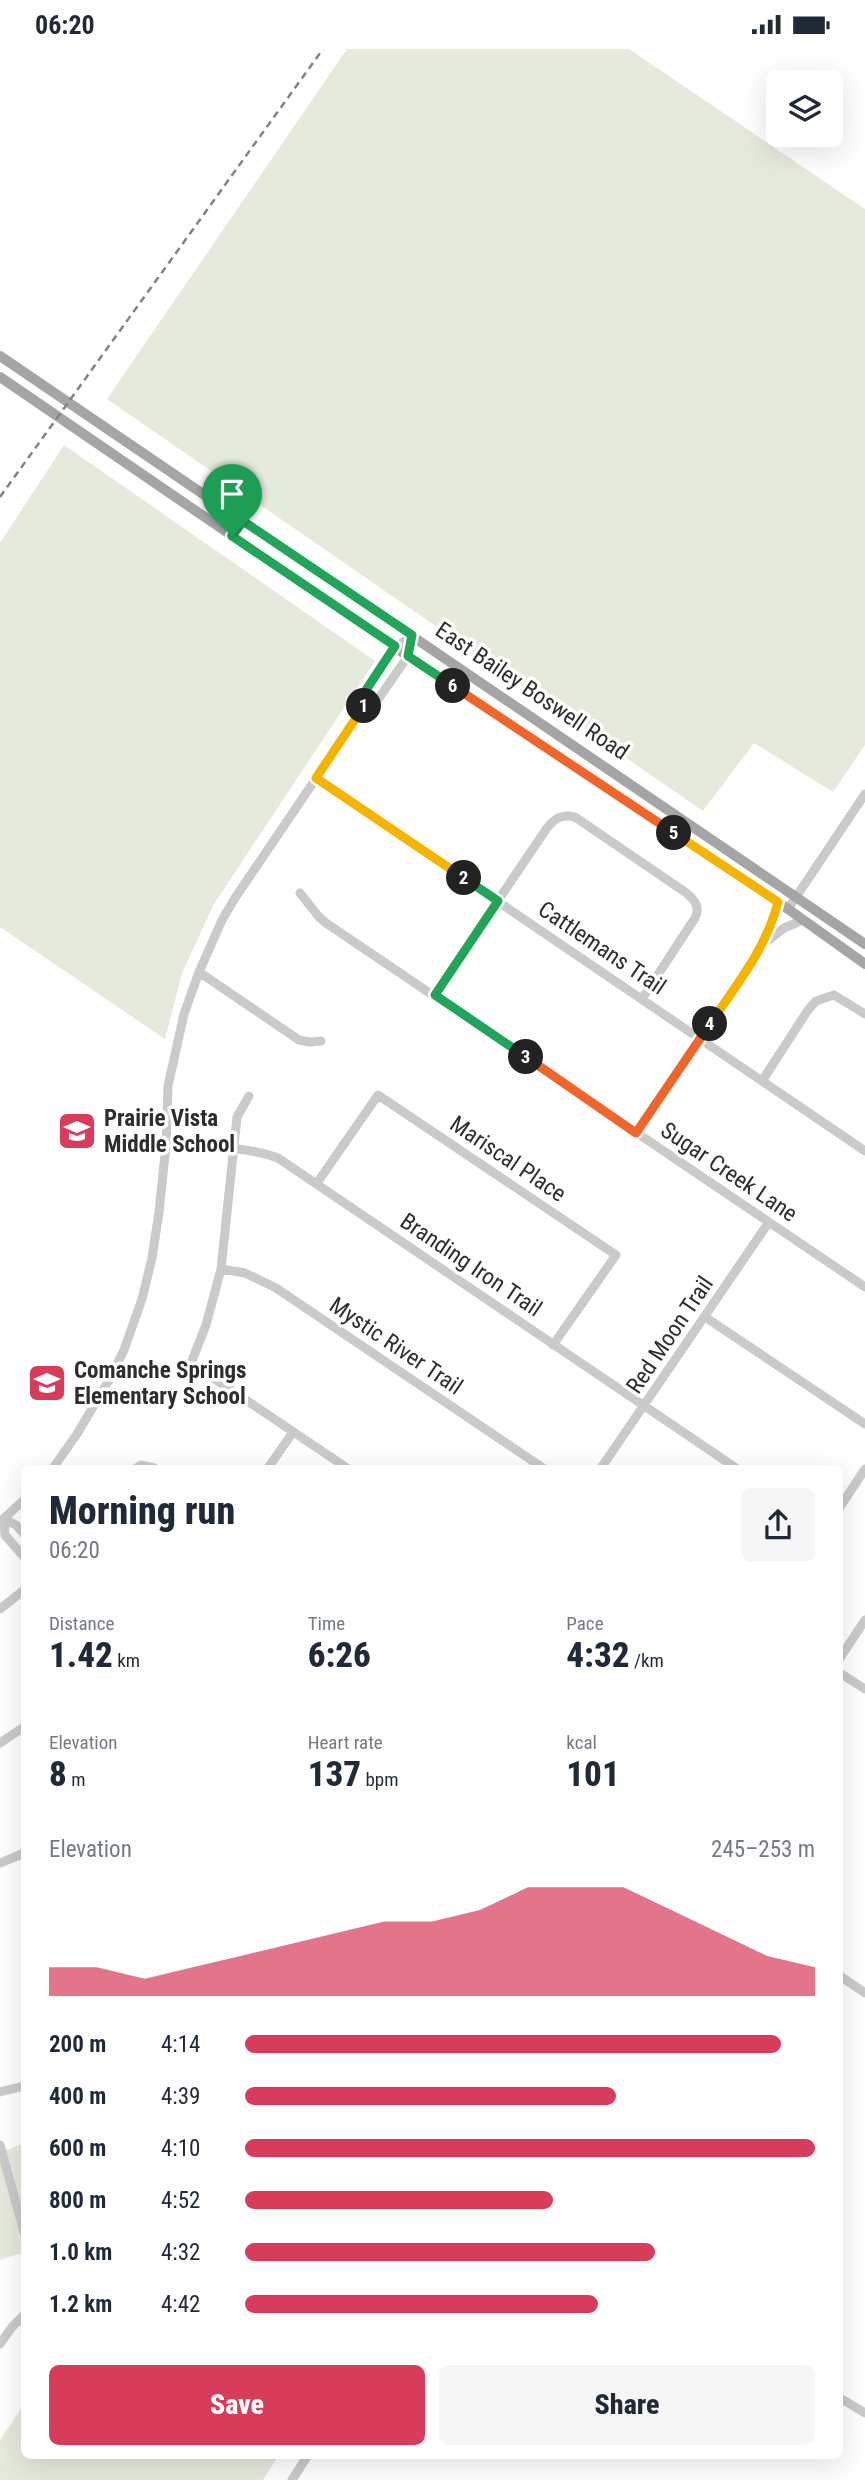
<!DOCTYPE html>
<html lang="en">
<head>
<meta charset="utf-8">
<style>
  body { margin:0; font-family:"Roboto Condensed",sans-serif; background:#f6f6f7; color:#1f2937; height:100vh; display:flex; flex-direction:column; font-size:26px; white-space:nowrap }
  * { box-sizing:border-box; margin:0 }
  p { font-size:23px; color:#747a83 }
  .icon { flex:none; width:38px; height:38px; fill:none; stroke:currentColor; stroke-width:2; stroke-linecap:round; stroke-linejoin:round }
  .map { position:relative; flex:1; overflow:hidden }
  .details { position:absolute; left:21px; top:1416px; width:822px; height:994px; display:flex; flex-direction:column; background:#fff; border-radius:10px; box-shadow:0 7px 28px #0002 }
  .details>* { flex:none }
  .controls { position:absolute; left:766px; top:21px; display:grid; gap:14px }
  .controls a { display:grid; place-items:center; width:77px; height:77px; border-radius:10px; background:#fff; box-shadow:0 7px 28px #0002; font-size:35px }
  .pin { position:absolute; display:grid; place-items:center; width:60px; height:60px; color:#fff; margin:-72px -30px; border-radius:50% 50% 50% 0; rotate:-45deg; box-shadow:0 0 7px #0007 }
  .pin .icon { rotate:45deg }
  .km { position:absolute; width:35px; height:35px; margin:-18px; border-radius:50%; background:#222; color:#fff; font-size:19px; line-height:35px; text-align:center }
  .round { display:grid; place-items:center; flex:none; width:74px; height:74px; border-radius:10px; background:#f6f6f7 }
  .head { display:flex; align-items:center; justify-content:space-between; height:119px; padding:0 28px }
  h1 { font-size:38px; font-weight:800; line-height:52px }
  .stats { display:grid; grid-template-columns:repeat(3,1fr); gap:10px; height:119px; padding:7px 28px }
  .stats div { display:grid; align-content:center }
  .stats b { font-size:35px; font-weight:800 }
  .stats small { font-size:19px; font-weight:400 }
  .stats p { font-size:19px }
  .chart { height:196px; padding:14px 28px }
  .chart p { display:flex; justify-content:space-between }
  .chart svg { width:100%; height:126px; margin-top:7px; fill:#d83c5b; opacity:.7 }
  .action { display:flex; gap:14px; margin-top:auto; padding:14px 28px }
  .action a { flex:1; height:80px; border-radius:10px; background:#d83c5b; color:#fff; font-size:28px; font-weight:800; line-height:80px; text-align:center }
  .action a+a { background:#f6f6f7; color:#1f2937 }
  ul { padding:0 28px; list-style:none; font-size:23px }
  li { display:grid; grid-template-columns:112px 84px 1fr; align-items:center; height:52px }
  li i { height:18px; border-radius:9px; background:#d83c5b }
  .status { display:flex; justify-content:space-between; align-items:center; height:49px; padding:0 35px; background:#fff; direction:ltr }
  .status svg { height:19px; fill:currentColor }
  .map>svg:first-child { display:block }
  .green { fill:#e5eadc }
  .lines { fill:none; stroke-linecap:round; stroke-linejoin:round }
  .minor { stroke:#cacaca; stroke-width:9 }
  .major { stroke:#a5a5a5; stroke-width:10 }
  .rail { stroke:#828282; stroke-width:2.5; stroke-dasharray:7 5; stroke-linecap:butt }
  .split-1-casing { stroke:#fff; stroke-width:14 }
  .split-2-casing { stroke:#fff; stroke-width:14 }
  .split-3-casing { stroke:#fff; stroke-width:14 }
  .split-4-casing { stroke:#fff; stroke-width:14 }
  .split-5-casing { stroke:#fff; stroke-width:14 }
  .split-6-casing { stroke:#fff; stroke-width:14 }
  .split-7-casing { stroke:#fff; stroke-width:14 }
  .split-1 { stroke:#22a559; stroke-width:9 }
  .split-2 { stroke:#f5b400; stroke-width:9 }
  .split-3 { stroke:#22a559; stroke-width:9 }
  .split-4 { stroke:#f0652b; stroke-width:9 }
  .split-5 { stroke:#f5b400; stroke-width:9 }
  .split-6 { stroke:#f0652b; stroke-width:9 }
  .split-7 { stroke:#22a559; stroke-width:9 }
  .labels { text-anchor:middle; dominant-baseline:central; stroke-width:7; stroke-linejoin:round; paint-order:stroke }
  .street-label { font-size:23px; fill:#2d2d2d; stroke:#fff }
  .poi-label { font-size:23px; font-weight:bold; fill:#2d2d2d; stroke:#fff; text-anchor:start }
</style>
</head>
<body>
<div class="status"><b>06:20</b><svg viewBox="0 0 49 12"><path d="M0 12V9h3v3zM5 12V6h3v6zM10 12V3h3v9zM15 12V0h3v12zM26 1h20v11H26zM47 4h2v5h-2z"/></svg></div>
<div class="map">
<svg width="865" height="2431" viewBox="0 0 865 2431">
  <rect width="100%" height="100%" fill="#fff"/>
  <!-- green -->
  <path class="green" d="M 347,0 L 629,0 L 865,160 L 865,696 L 833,743 L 754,694 L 703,762 L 107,350 Z
    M 64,396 L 375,612 L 214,855 L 182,924 L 165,990 L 0,878 L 0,494 Z
    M 24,2094 L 24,2203 L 0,2211 L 0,2104 Z
    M 24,2355 L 24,2406 L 279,2406 L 263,2431 L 0,2431 L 0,2391 Z"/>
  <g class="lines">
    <!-- minor -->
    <path class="minor" d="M 363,660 C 368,630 388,603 412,586
      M 316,729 L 865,1102
      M 300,844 L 319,868 L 326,874 L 865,1238
      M 788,860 L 865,745
      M 765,894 L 784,879 L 803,871
      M 199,923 L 299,991 L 310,993 L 321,992
      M 434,946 L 547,779 C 555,769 562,765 575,768 L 685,843 C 694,850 701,858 695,869 L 642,950
      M 762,1032 L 808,961 L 816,952 L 834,946 L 865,965
      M 249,1047 L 237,1068 L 221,1220 L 206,1276 L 191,1314 L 347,1419
      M 636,1084 L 764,895 L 772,877 L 778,853
      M 166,1096 C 202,1098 243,1096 278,1109 L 736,1419
      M 317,1134 L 378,1046 L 616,1206 L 553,1296
      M 221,1220 L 245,1224 L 276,1239 L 543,1419
      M 705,1268 L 865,1375
      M 53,1419 L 77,1385 L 109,1331 L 124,1301 L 142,1250 L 152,1209 L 159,1163 L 166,1096 L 168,1037 L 184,965 L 199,923 L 222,871 L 235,849 L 363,660 L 379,649 L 408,607 L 412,586
      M 136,1419 L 141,1416 L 154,1419
      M 268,1419 L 293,1383
      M 601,1419 L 769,1173
      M 840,1458 L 865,1420
      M 1,1472 L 24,1451
      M 24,1485 L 16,1476 L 4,1470 L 5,1486 L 24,1508
      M 0,1560 L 24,1541
      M 840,1609 L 865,1571
      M 840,1624 L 865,1640
      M 0,1694 L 24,1678
      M 0,1814 L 24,1804
      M 840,1927 L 865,1944
      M 0,2043 L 24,2037
      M 0,2096 L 24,2183
      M 0,2295 L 12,2278 L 24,2266
      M 840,2349 L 865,2364
      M 292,2431 L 308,2406"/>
    <!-- major -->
    <path class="major" d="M 0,307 L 865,895
      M 0,328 L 408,607 L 788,860 L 865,915"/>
    <!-- rail -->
    <path class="rail" d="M 0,448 L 323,0"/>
  </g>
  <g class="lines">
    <!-- split-1 casing -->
    <g class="split-1-casing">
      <path id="split-1" d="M 232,487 L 395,597 L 366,641 L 364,657"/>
    </g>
    <!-- split-2 casing -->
    <g class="split-2-casing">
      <path id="split-2" d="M 364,657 L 316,729 L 464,829"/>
    </g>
    <!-- split-3 casing -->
    <g class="split-3-casing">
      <path id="split-3" d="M 464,829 L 498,852 L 435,946 L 526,1008"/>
    </g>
    <!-- split-4 casing -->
    <g class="split-4-casing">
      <path id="split-4" d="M 526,1008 L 636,1084 L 710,975"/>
    </g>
    <!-- split-5 casing -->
    <g class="split-5-casing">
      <path id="split-5" d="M 674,784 L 778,853 C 766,900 737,935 710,975"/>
    </g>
    <!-- split-6 casing -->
    <g class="split-6-casing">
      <path id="split-6" d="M 453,637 L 674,784"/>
    </g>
    <!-- split-7 casing -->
    <g class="split-7-casing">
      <path id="split-7" d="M 232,487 L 243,472 L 412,586 L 408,607 L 453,637"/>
    </g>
    <!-- split-1 -->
    <use href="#split-1" class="split-1"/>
    <!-- split-2 -->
    <use href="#split-2" class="split-2"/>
    <!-- split-3 -->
    <use href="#split-3" class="split-3"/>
    <!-- split-4 -->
    <use href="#split-4" class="split-4"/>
    <!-- split-5 -->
    <use href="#split-5" class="split-5"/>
    <!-- split-6 -->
    <use href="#split-6" class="split-6"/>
    <!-- split-7 -->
    <use href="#split-7" class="split-7"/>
  </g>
  <!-- icons -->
  <defs>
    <g id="school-square" transform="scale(2.0125)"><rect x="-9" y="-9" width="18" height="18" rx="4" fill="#d83c5b" stroke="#fff"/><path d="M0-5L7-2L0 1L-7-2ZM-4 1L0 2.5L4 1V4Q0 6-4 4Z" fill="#fff"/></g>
  </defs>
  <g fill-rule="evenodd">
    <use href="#school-square" x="77" y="1082"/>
    <use href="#school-square" x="47" y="1334"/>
  </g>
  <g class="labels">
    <!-- street labels -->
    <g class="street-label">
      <text transform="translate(532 642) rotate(34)">East Bailey Boswell Road</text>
      <text transform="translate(602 899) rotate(34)">Cattlemans Trail</text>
      <text transform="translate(508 1110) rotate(34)">Mariscal Place</text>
      <text transform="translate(729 1123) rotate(34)">Sugar Creek Lane</text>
      <text transform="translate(471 1216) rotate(34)">Branding Iron Trail</text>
      <text transform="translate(670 1286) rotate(-56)">Red Moon Trail</text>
      <text transform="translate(396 1297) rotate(34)">Mystic River Trail</text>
    </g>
    <!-- poi labels -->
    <g class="poi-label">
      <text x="104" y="1069">Prairie Vista<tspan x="104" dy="26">Middle School</tspan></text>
      <text x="74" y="1321">Comanche Springs<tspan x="74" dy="26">Elementary School</tspan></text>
    </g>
  </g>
</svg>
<div class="controls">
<a><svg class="icon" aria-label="layers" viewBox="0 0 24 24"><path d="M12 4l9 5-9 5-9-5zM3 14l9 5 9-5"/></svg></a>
</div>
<div class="pin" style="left:232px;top:487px;background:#1e9e55"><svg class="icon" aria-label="arrive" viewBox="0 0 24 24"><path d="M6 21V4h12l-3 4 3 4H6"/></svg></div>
<b class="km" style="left:364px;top:657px">1</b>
<b class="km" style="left:464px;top:829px">2</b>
<b class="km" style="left:526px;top:1008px">3</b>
<b class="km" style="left:710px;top:975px">4</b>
<b class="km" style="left:674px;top:784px">5</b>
<b class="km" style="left:453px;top:637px">6</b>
<section class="details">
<div class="head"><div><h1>Morning run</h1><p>06:20</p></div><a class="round"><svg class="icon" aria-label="share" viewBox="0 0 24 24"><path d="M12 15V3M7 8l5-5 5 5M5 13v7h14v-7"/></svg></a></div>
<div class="stats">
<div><p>Distance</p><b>1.42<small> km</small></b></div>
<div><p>Time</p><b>6:26</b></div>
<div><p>Pace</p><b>4:32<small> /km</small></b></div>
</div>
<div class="stats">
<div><p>Elevation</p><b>8<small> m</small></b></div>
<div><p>Heart rate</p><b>137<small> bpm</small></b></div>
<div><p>kcal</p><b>101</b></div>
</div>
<div class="chart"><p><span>Elevation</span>245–253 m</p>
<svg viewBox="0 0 160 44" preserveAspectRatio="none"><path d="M0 44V34L10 34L20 38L30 34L40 30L50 26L60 22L70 18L80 18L90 14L100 6L110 6L120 6L130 14L140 22L150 30L160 34V44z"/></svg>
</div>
<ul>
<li><b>200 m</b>4:14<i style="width:94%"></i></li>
<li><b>400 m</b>4:39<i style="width:65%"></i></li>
<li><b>600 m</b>4:10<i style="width:100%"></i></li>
<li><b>800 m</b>4:52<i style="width:54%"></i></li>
<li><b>1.0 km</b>4:32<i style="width:72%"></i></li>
<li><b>1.2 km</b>4:42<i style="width:62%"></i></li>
</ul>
<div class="action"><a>Save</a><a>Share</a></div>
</section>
</div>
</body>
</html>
